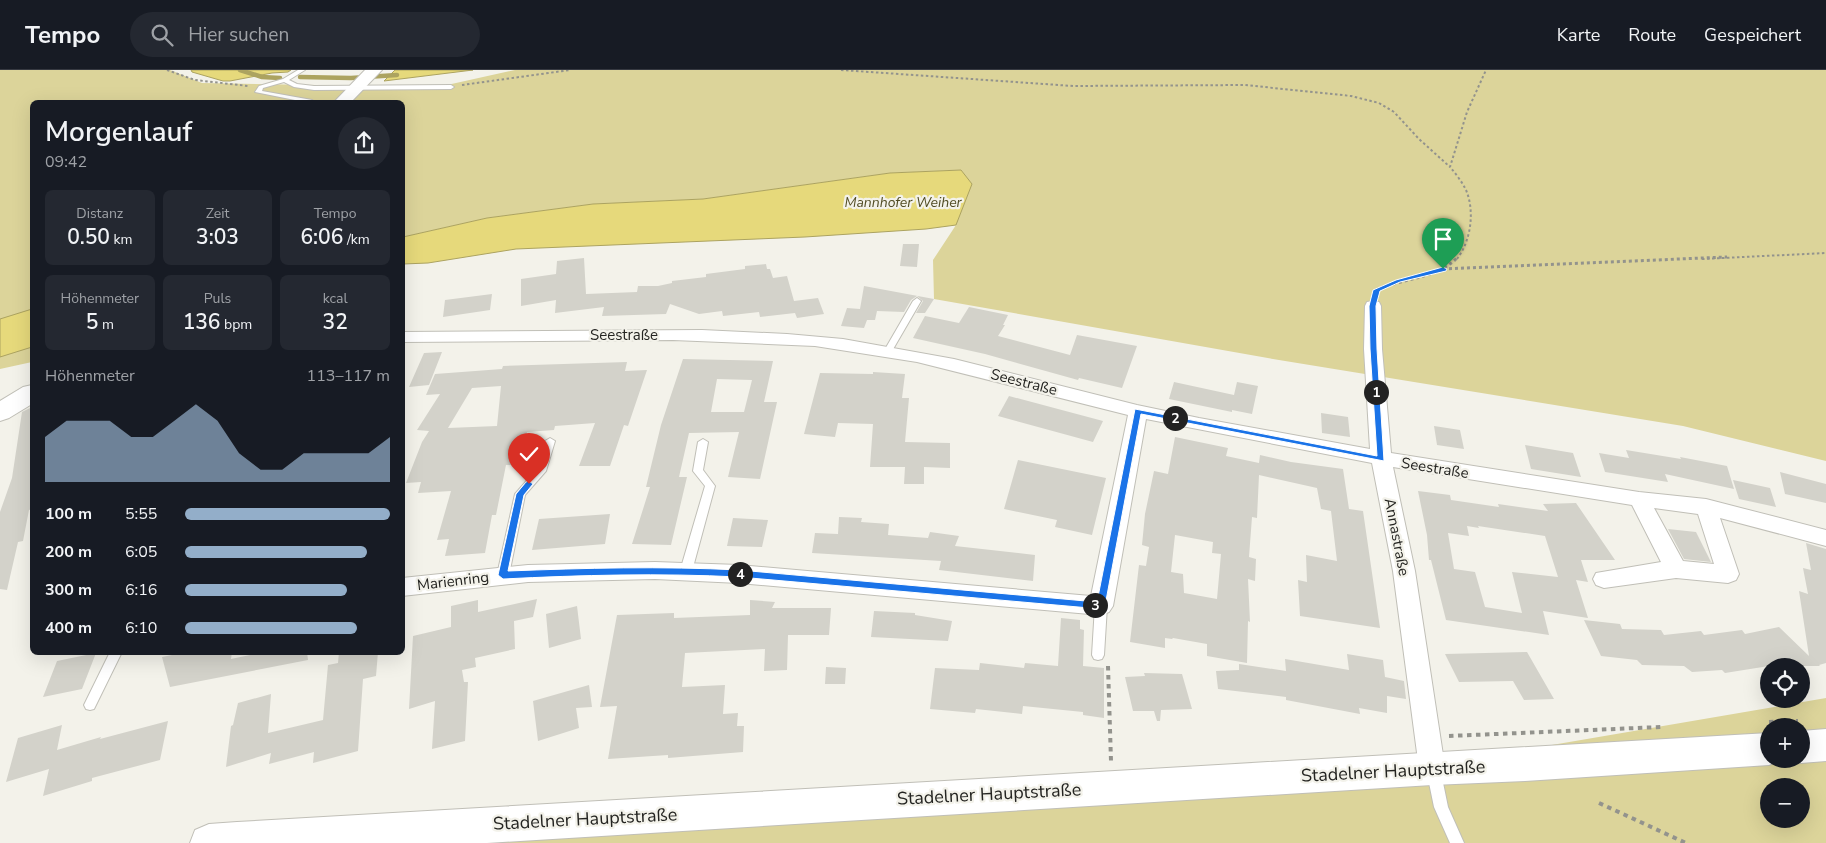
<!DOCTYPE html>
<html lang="de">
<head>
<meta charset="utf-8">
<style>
  body { margin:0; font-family:"Nunito Sans",sans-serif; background:#242831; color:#f1f3f6; height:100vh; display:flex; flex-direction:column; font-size:19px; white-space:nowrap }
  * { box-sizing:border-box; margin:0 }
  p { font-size:16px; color:#9ea1a6 }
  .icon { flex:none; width:28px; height:28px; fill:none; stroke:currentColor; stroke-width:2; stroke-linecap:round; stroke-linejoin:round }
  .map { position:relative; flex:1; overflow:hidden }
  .panel { position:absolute; left:30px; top:30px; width:375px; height:555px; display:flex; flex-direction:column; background:#171b24; border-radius:8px; box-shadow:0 5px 20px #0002 }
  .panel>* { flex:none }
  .buttons { position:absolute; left:1760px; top:588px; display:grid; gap:10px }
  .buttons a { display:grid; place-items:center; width:50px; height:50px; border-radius:50%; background:#171b24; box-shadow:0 5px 20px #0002; font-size:25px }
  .pin { position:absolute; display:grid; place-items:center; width:42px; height:42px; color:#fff; margin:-51px -21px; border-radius:50% 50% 50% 0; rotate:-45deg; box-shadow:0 0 5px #0007 }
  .pin .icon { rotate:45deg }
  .km { position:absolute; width:25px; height:25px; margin:-12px; border-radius:50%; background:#222; color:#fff; font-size:14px; line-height:25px; text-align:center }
  .round { display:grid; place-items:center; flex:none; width:52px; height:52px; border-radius:26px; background:#242831 }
  .headline { display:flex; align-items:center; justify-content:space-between; height:85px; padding:0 15px }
  h1 { font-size:28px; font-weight:600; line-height:38px }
  .stats { display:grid; grid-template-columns:repeat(3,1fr); gap:8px; height:85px; padding:5px 15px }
  .stats div { display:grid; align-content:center; border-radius:8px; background:#242831; text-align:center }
  .stats b { font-size:21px; font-weight:600 }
  .stats small { font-size:14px; font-weight:400 }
  .stats p { font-size:14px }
  .chart { height:140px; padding:10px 15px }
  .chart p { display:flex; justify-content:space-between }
  .chart svg { width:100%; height:90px; margin-top:5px; fill:#93aec9; opacity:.7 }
  ul { padding:0 15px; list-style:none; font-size:16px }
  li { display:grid; grid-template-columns:80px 60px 1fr; align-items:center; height:38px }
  li i { height:12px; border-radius:6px; background:#93aec9 }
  header { display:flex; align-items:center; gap:30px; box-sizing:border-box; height:70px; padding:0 25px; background:#171b24; border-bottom:1px solid #363941 }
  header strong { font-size:24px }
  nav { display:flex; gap:28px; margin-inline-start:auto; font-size:18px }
  .search { width:350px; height:45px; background:#242831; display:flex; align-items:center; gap:12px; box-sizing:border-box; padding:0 18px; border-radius:28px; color:#9ea1a6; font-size:19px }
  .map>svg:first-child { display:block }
  .green { fill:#dcd49a; fill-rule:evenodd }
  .water { fill:#e6d97b; stroke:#aca360 }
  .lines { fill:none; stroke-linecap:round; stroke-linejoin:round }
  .stream { stroke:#aca360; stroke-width:4.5 }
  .building { fill:#d3d2ca; fill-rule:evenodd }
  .lane-casing { stroke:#c0bfb7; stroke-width:2 }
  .street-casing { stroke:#c0bfb7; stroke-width:2 }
  .secondary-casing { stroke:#c0bfb7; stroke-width:2 }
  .path-far2 { stroke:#93938d; stroke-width:2; stroke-dasharray:2.5 2.5; stroke-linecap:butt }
  .path-far1 { stroke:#93938d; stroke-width:3; stroke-dasharray:3 3; stroke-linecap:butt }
  .path { stroke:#93938d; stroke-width:4; stroke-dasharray:4.5 4.5; stroke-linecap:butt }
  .lane { fill:#fff; fill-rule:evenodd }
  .street { fill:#fff; fill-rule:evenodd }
  .secondary { fill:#fff; fill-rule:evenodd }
  .route { fill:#1a73e8; stroke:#fff }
  .labels { text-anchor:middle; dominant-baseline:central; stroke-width:4.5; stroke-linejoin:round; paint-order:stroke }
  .far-water-label { font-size:14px; font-style:italic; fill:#514c24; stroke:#f3f2ea }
  .street-label { font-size:15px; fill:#242421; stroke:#f3f2ea }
  .near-street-label { font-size:18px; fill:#242421; stroke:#f3f2ea }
</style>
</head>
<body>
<header>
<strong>Tempo</strong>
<div class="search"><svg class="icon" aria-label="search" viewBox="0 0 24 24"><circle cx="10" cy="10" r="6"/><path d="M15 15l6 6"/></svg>Hier suchen</div>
<nav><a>Karte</a><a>Route</a><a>Gespeichert</a></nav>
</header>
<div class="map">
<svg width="1826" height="773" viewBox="0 0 1826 773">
  <rect width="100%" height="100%" fill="#f3f2ea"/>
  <!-- green -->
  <path class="green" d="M 0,0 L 170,0 L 202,13 L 438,17 L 515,0 L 1826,0 L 1826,391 L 1683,356 L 1279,290 L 934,229 L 933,190 L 956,155 L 961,100 L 890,103 L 703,129 L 593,134 L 487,148 L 403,167 L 402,32 L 32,32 L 32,292 L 0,299 Z
    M 1826,628 L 1826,773 L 290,773 L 1423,697 ZM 1769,656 L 1801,656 L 1801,689 L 1769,689 ZM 1769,716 L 1801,716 L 1801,749 L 1769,749 Z"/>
  <!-- water -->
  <path class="water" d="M 191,0 L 291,0 L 288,2 L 272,3 L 230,11 L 223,11 L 192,2 Z
    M 395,0 L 473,0 L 384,11 Z
    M 961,100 L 972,114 L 956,155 L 926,159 L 805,167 L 516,179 L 428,193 L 403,194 L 403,167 L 487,148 L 593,134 L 703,129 L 890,103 Z
    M 32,239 L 32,277 L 0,287 L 0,249 Z"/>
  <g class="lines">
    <!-- stream -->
    <path class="stream" d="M 240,0 L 262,7 L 280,8
      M 300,7 L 351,8 L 397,5"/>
  </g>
  <!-- building -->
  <path class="building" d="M 903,174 L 919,174 L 917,197 L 900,196 Z
    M 584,188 L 586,224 L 637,222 L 638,216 L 658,216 L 672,213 L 672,211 L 706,207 L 706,204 L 745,199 L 745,196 L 766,194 L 767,199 L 770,199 L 773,208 L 787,206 L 794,231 L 818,228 L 824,244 L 797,248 L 795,243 L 760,247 L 759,242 L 723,246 L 722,241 L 699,244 L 670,234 L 666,244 L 602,246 L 604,237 L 555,243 L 556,230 L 521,236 L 521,209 L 556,204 L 557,191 Z
    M 864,216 L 934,229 L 925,243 L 916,243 L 923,231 L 917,226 L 911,230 L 904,242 L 877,241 L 875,250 L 867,250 L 864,258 L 841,256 L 847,238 L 860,239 Z
    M 492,224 L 490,240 L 443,247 L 445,230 Z
    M 969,237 L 1008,245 L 1003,255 L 1005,255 L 998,266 L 1070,285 L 1077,265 L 1137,276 L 1122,318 L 1079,308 L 1078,310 L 985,284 L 913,268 L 925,246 L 959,253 Z
    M 442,282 L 429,315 L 409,317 L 424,283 Z
    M 683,289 L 773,291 L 764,332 L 777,332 L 760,409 L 728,407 L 739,362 L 689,363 L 679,407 L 687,407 L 671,475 L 632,474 L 650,417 L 646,417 L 661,355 ZM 717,309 L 752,310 L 744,342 L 711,342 Z
    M 627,292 L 625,301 L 647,300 L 628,356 L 624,355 L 610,396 L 579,396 L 595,353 L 555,356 L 554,360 L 527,362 L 519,395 L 506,395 L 496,445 L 492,445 L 485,483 L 445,486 L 449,469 L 437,470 L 451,421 L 418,423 L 421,412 L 406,413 L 422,372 L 429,361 L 417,360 L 440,324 L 426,325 L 435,304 L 502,299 L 503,296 ZM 501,316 L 497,356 L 448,358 L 472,318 Z
    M 873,302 L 905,304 L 902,328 L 909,328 L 905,372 L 950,373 L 950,398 L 924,397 L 924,414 L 904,414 L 905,397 L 870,397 L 873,354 L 838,353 L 835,367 L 804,364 L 820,303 L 873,304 Z
    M 1174,312 L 1234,325 L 1237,312 L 1258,316 L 1252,344 L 1232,340 L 1232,342 L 1169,329 Z
    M 1009,326 L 1058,339 L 1103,351 L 1093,372 L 998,346 Z
    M 30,338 L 32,338 L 32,439 L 29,440 L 23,471 L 18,472 L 7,520 L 0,519 L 0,442 L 12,408 L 22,342 Z
    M 1321,343 L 1348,347 L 1350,367 L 1322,363 Z
    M 1434,356 L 1460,360 L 1464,379 L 1437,375 Z
    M 1175,367 L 1228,378 L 1226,386 L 1259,393 L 1260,385 L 1291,392 L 1343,399 L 1349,439 L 1363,441 L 1380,558 L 1300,546 L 1298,510 L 1307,512 L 1306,485 L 1337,491 L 1331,441 L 1321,439 L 1317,418 L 1259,405 L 1257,448 L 1252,447 L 1249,487 L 1256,489 L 1255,511 L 1248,509 L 1250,552 L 1248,551 L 1247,593 L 1207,586 L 1207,574 L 1173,568 L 1172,569 L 1165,568 L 1165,578 L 1130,572 L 1139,495 L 1146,496 L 1149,477 L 1142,475 L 1145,444 L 1154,401 L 1168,404 ZM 1175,465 L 1213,472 L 1212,483 L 1221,484 L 1217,529 L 1184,523 L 1183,504 L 1171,502 Z
    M 1525,375 L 1573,383 L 1581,407 L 1531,399 Z
    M 1626,380 L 1681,389 L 1680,387 L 1727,396 L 1734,419 L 1665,404 L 1668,412 L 1605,402 L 1599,383 L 1629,388 Z
    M 1018,390 L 1106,408 L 1092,465 L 1055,457 L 1057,450 L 1004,439 Z
    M 1780,402 L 1826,414 L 1826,433 L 1785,424 Z
    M 1733,410 L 1770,418 L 1776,437 L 1739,429 Z
    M 1418,421 L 1450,425 L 1451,430 L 1499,437 L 1498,434 L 1548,441 L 1543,434 L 1576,433 L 1615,490 L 1581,490 L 1588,512 L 1576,510 L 1588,548 L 1543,541 L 1549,565 L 1446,550 L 1431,490 L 1429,490 L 1427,465 ZM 1467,456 L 1479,458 L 1478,456 L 1545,466 L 1558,507 L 1512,502 L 1522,543 L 1485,537 L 1475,502 L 1454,499 L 1448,463 L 1469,466 Z
    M 610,444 L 605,474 L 532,480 L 539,449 Z
    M 839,447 L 862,448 L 861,452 L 889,454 L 888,465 L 928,468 L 930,462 L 959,466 L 955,476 L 1035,485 L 1033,511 L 939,500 L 941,491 L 812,483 L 815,463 L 838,464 Z
    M 733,448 L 768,450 L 762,477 L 727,476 Z
    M 1668,459 L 1696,462 L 1711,492 L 1684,489 Z
    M 1806,473 L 1826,479 L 1826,593 L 1819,595 L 1820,596 L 1769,596 L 1725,603 L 1722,600 L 1692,602 L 1684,596 L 1642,595 L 1637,590 L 1601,586 L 1584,550 L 1620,554 L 1622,559 L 1661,560 L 1664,565 L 1701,561 L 1704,565 L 1742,560 L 1745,564 L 1779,557 L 1809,586 L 1799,521 L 1808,524 L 1803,498 L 1811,500 Z
    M 537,529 L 533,547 L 514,551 L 515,579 L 475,588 L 476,597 L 462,600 L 464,612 L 468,612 L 465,671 L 432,679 L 435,631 L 409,639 L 413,566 L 451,557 L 451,536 L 478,530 L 478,542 Z
    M 750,530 L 775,532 L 772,538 L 831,538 L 829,565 L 788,565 L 787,600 L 764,601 L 765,579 L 685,583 L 682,617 L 725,615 L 723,644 L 738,643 L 737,656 L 744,656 L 743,682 L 668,688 L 668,685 L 608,689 L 617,636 L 600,637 L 617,545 L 674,543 L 674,548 L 750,545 Z
    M 577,536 L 581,569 L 549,578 L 546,544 Z
    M 874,541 L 915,543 L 915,545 L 952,551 L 948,571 L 871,567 Z
    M 1061,548 L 1080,550 L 1080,559 L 1084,560 L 1083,596 L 1104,598 L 1104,648 L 1083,645 L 1083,642 L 1023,636 L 1022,644 L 976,639 L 975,643 L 930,639 L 935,598 L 979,600 L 980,593 L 1024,598 L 1025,593 L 1058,596 Z
    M 187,582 L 232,582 L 231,589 L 265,582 L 307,582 L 308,590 L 170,617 L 162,587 Z
    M 339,582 L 378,582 L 376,606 L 363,609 L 358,681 L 313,693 L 314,682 L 269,694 L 271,683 L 226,697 L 231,656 L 233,655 L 238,633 L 271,624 L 268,663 L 323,650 L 328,595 L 338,593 Z
    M 1527,582 L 1554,629 L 1524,630 L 1513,611 L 1459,612 L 1445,584 Z
    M 96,583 L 82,619 L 43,627 L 57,591 Z
    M 1347,584 L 1383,590 L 1385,607 L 1404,611 L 1406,629 L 1387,626 L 1387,643 L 1359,638 L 1360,644 L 1286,630 L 1286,627 L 1218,619 L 1216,601 L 1239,600 L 1239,594 L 1286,601 L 1285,589 L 1349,600 Z
    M 826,597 L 846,598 L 845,614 L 825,614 Z
    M 1144,603 L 1182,604 L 1192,639 L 1161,640 L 1160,651 L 1157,651 L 1154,641 L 1133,641 L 1125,607 L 1145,606 Z
    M 589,615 L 592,637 L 576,638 L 579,658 L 538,671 L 533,631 Z
    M 168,651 L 160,690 L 92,708 L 92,711 L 43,726 L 49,699 L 6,712 L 18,668 L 62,655 L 57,680 L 101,667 L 100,669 Z"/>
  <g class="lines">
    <!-- lane casing -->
    <g class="lane-casing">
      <path id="lane" d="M 298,0 L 305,0 L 289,10 L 297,14 L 314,16 L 451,15 L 454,17 L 451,19 L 314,20 L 294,17 L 284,12 L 263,18 L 262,21 L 312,30 L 315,32 L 305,32 L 255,22 L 259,16 L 283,9 Z
        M 917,228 L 921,231 L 892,281 L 891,283 L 885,283 L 884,281 L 913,231 Z
        M 550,368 L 555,371 L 546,401 L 525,425 L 509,505 L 507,508 L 503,509 L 499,508 L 497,505 L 515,424 L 536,400 L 545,371 Z
        M 703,369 L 708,372 L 703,400 L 715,416 L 692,501 L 690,504 L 686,505 L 682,504 L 680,501 L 705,416 L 693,401 L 698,372 Z
        M 1101,531 L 1105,533 L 1107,536 L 1104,585 L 1102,589 L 1098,590 L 1094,589 L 1092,585 L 1095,536 L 1097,533 Z
        M 110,582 L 122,582 L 94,639 L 90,640 L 86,639 L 84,635 Z
        M 1434,697 L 1439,699 L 1441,703 L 1448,737 L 1464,773 L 1450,773 L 1434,737 L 1427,703 L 1429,699 Z"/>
    </g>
    <!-- street casing -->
    <g class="street-casing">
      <path id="street" d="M 1373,231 L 1379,232 L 1381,236 L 1382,279 L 1391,383 L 1639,422 L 1706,429 L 1826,460 L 1826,476 L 1720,448 L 1739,504 L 1736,510 L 1728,513 L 1676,508 L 1604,518 L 1596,515 L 1593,509 L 1596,503 L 1661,492 L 1632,435 L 1393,397 L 1415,501 L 1445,698 L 1441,706 L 1432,710 L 1423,706 L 1419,698 L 1393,501 L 1372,393 L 1146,349 L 1113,536 L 1109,542 L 1101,545 L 739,513 L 655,509 L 528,512 L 402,526 L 402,508 L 528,495 L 655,492 L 739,495 L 1091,526 L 1128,345 L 917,292 L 815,276 L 673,270 L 402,272 L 402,262 L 702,260 L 787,264 L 843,269 L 954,289 L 1137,335 L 1199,348 L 1370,379 L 1364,279 L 1365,236 L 1367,232 ZM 1654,438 L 1698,444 L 1714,494 L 1683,491 Z"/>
    </g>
    <!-- secondary casing -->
    <g class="secondary-casing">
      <path id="secondary" d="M 365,0 L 382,0 L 351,32 L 334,32 Z
        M 32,315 L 32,334 L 9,348 L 0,351 L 0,331 L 23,317 Z
        M 1826,659 L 1826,691 L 1801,693 L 1790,689 L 1801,689 L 1801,661 Z
        M 1769,663 L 1769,689 L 1782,689 L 1769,695 L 1525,711 L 1432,715 L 487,773 L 190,773 L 195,760 L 209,754 L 237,752 Z"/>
    </g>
    <!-- path-far2 -->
    <path class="path-far2" d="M 167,0 L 195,10 L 248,16
      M 841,0 L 1073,16 L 1245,15 L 1351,26 L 1379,33 L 1394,42 L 1419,69 L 1450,97
      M 462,15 L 570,0
      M 1457,189 C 1471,171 1475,141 1466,120 C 1462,112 1456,104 1450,97 L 1467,42 L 1486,0
      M 1702,189 L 1826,183"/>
    <!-- path-far1 -->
    <path class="path-far1" d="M 1443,199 L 1727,187
      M 1376,220 C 1403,208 1437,209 1458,187"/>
    <!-- path -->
    <path class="path" d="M 1108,596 L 1111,691
      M 1769,652 L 1798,651
      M 1449,666 L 1661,657
      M 1599,733 L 1686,773"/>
    <!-- lane -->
    <use href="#lane" class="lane"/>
    <!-- street -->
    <use href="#street" class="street"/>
    <!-- secondary -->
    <use href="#secondary" class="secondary"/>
  </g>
  <!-- route -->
  <path class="route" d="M 1443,197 L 1447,199 L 1446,201 L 1400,212 L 1380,221 L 1376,236 L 1377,279 L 1384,391 L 1141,344 L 1105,536 L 1101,539 L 739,507 C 660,503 582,505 503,509 L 498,505 L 516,424 L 526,412 L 529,411 L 533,414 L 524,425 L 508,501 C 585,498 662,496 739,500 L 1097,532 L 1135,339 L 1377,386 L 1370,279 L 1369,236 L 1373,220 L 1396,210 Z"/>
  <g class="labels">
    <!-- far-water labels -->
    <g class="far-water-label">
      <text x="903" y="132">Mannhofer Weiher</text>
    </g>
    <!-- street labels -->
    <g class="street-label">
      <text x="624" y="265">Seestraße</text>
      <text transform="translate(1024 312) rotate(14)">Seestraße</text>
      <text transform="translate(1435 398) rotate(9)">Seestraße</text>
      <text transform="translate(1397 467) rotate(79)">Annastraße</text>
      <text transform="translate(453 511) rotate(-7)">Marienring</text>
    </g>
    <!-- near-street labels -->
    <g class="near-street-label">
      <text transform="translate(1393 701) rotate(-3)">Stadelner Hauptstraße</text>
      <text transform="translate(989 724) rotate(-3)">Stadelner Hauptstraße</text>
      <text transform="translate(585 749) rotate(-3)">Stadelner Hauptstraße</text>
    </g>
  </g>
</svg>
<div class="buttons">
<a><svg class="icon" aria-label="locate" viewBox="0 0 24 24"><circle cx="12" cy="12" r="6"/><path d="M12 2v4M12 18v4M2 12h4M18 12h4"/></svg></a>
<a>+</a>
<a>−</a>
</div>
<div class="pin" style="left:1443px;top:199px;background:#1e9e55"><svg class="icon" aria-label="arrive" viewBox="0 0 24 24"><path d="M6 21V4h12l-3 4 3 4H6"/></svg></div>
<div class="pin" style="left:529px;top:414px;background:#d93025"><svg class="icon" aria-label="check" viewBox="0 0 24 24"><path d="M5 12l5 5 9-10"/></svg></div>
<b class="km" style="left:1376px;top:322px">1</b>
<b class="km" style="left:1175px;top:348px">2</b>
<b class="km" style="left:1095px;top:535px">3</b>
<b class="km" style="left:740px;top:504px">4</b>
<section class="panel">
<div class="headline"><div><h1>Morgenlauf</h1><p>09:42</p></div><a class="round"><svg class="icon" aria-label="share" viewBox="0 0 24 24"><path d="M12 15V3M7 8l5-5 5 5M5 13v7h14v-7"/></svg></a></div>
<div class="stats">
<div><p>Distanz</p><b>0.50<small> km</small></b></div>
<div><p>Zeit</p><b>3:03</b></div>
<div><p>Tempo</p><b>6:06<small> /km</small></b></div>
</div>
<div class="stats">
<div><p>Höhenmeter</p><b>5<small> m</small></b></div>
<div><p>Puls</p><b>136<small> bpm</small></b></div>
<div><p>kcal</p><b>32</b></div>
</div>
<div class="chart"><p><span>Höhenmeter</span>113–117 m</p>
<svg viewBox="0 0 160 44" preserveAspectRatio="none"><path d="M0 44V22L10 14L20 14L30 14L40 22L50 22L60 14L70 6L80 14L90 30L100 38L110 38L120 30L130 30L140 30L150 30L160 22V44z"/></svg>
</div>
<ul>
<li><b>100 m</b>5:55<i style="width:100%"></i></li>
<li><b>200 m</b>6:05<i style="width:89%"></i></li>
<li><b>300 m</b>6:16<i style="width:79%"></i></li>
<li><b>400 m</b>6:10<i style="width:84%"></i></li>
</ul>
</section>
</div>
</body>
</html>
